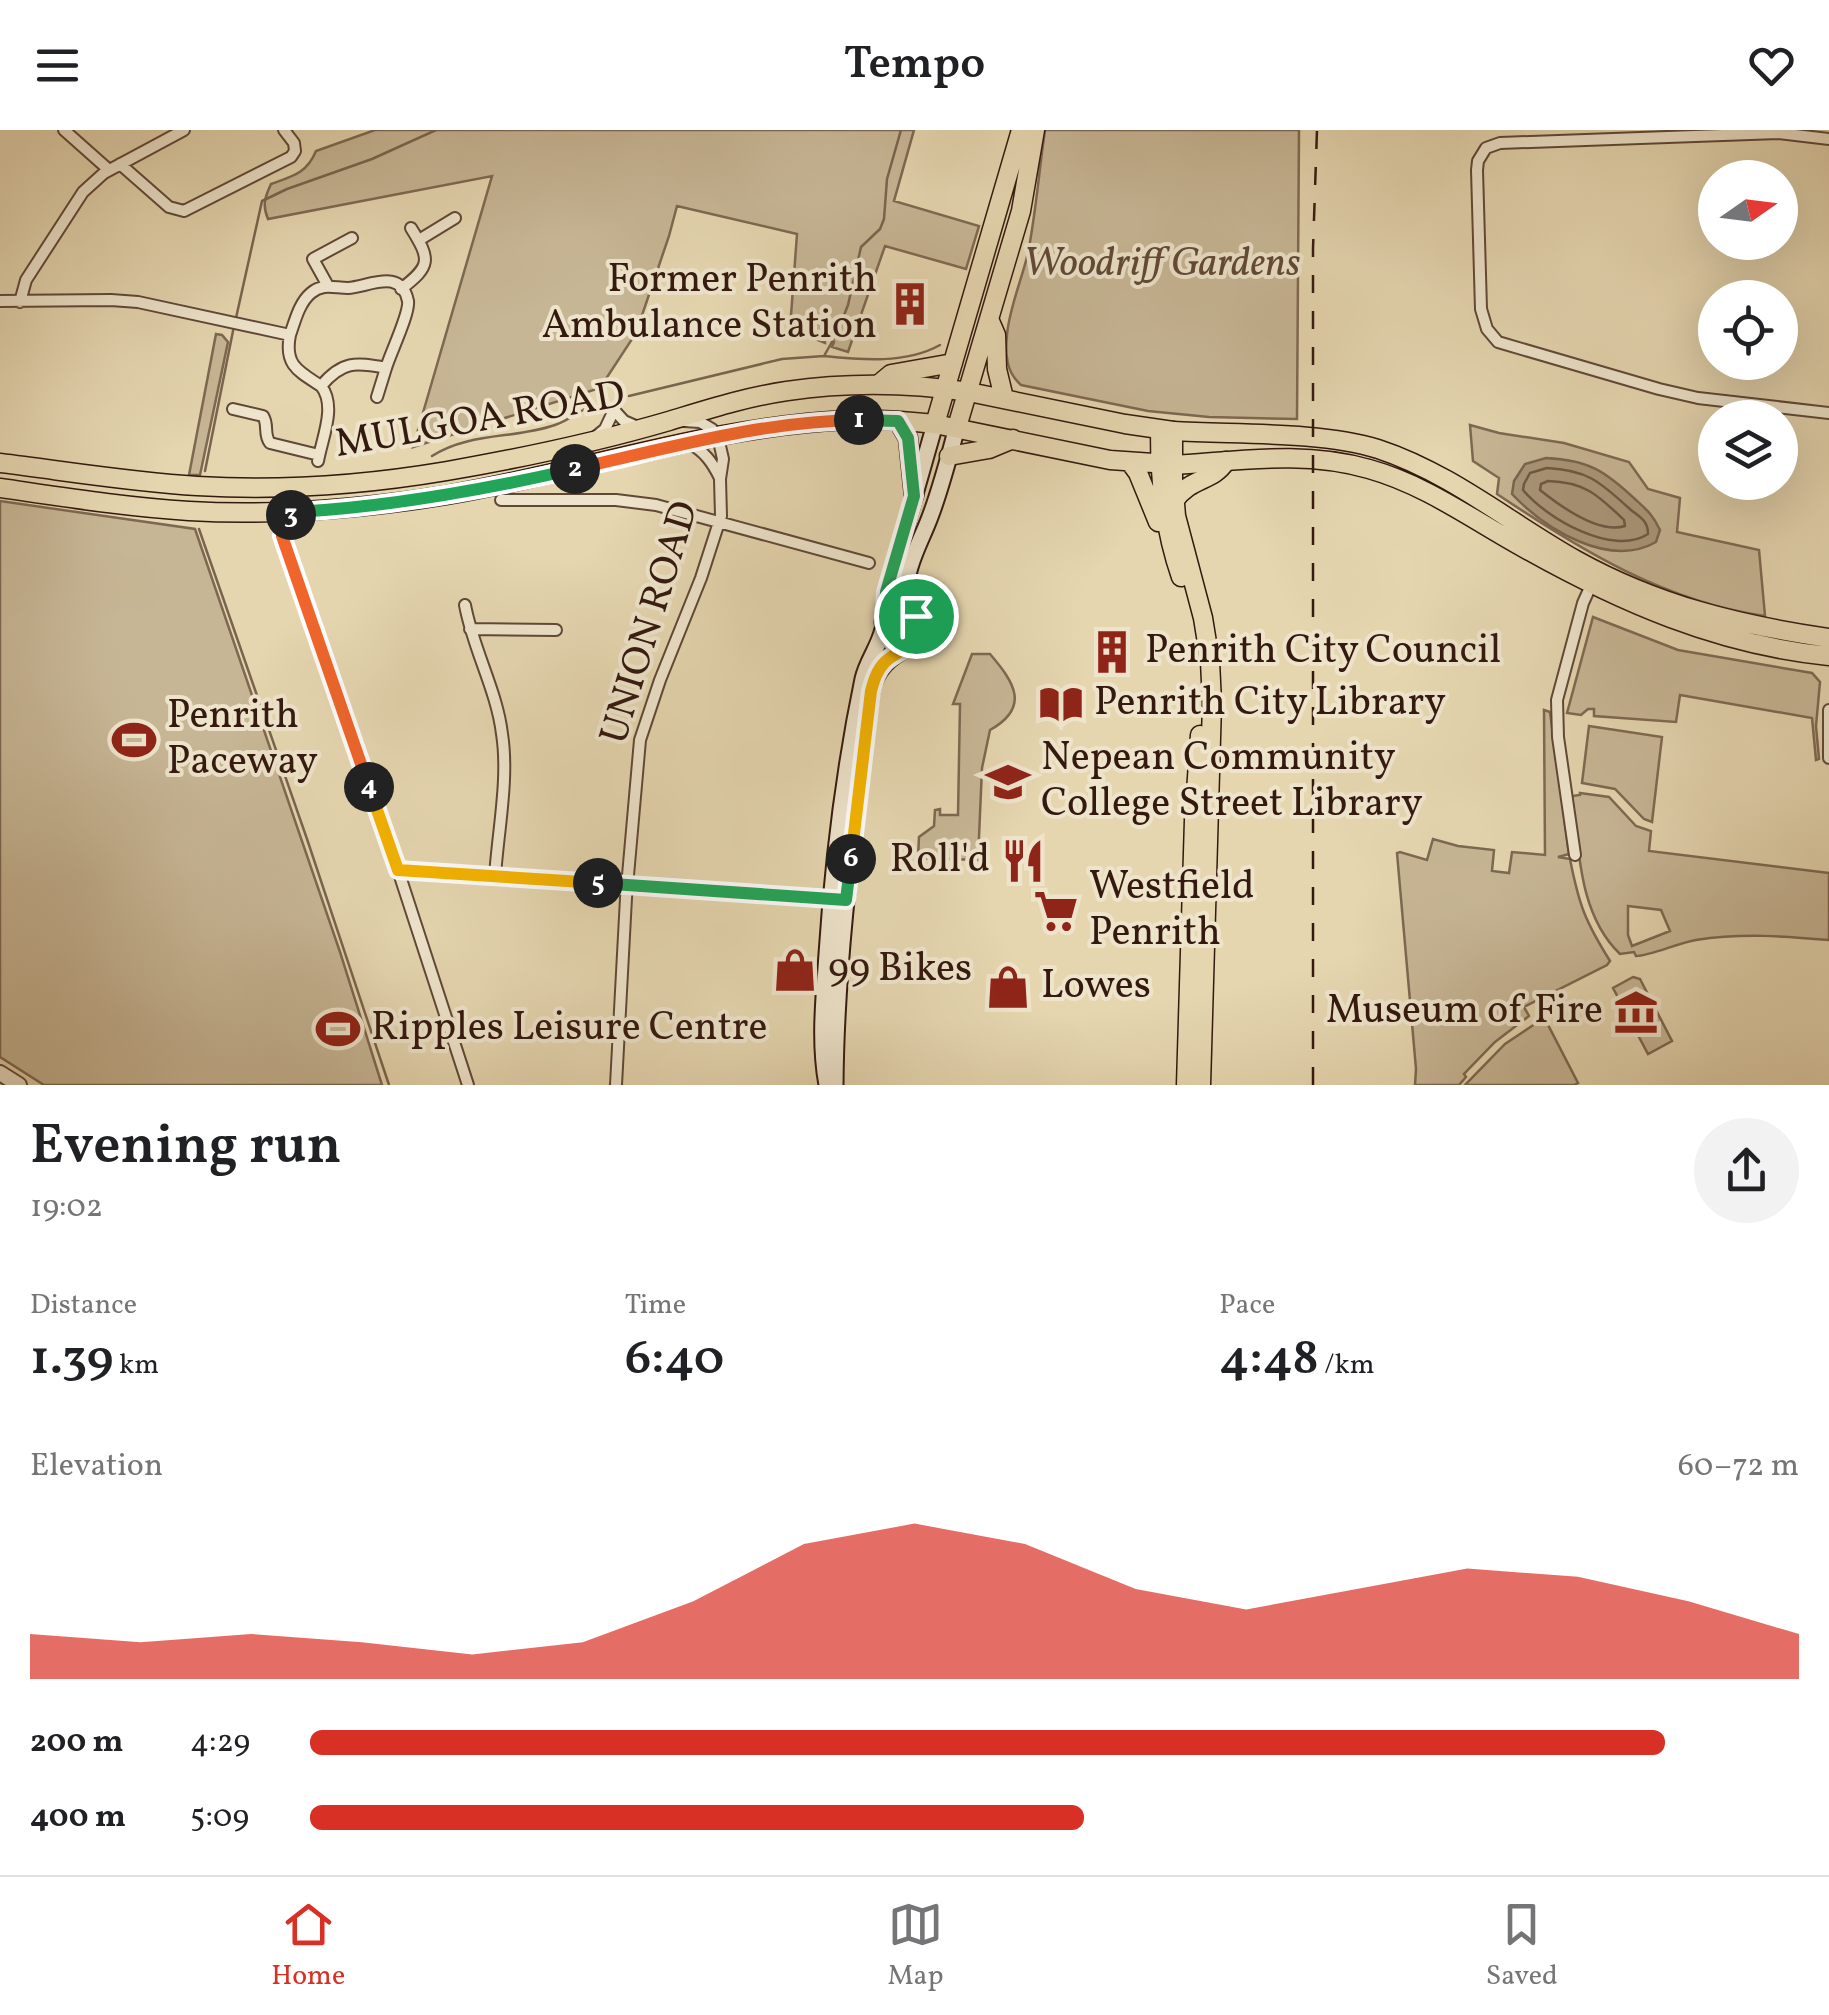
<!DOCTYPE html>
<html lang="en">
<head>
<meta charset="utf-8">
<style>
  body { margin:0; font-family:Vollkorn,serif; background:#f2f2f2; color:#202124; height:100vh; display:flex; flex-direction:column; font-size:38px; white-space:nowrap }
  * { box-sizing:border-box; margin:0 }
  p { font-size:32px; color:#757577 }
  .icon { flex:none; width:55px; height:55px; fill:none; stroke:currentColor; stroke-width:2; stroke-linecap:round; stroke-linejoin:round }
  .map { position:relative; height:955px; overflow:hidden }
  .side { display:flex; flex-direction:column; background:#fff; flex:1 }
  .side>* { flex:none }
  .needle { width:65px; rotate:76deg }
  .buttons { position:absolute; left:1698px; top:30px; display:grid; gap:20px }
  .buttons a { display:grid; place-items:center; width:100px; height:100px; border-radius:50%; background:#fff; box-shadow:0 10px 40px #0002; font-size:50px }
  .pin { position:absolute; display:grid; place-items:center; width:85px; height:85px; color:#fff; margin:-42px; border:5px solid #fff; border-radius:50%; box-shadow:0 2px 10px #0007 }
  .km { position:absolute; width:50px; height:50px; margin:-25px; border-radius:50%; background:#222; color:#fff; font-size:28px; line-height:50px; text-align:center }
  .round { display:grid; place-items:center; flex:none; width:105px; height:105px; border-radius:52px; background:#f2f2f2 }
  .head { display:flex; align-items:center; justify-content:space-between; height:170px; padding:0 30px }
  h1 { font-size:55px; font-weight:600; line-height:75px }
  .figures { display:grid; grid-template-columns:repeat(3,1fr); gap:15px; height:170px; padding:10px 30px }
  .figures div { display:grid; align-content:center }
  .figures b { font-size:50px; font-weight:600 }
  .figures small { font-size:28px; font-weight:400 }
  .figures p { font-size:28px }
  .chart { height:280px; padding:20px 30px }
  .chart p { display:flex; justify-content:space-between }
  .chart svg { width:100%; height:180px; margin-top:10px; fill:#d93025; opacity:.7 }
  ul { padding:0 30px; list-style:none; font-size:32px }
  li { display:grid; grid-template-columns:160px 120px 1fr; align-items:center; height:75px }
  li i { height:25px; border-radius:12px; background:#d93025 }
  header { display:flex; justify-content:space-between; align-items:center; height:130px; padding:0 30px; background:#fff; font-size:45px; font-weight:600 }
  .menu { display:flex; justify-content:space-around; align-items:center; height:140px; border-top:2px solid #e0e0e0; background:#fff; font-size:28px; color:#757577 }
  .menu a { display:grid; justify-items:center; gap:5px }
  .menu .active { color:#d93025 }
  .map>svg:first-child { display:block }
  .green { fill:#c7b695; stroke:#7e6852; stroke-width:2.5; fill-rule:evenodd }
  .water { fill:#a99679; stroke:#7a644f; stroke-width:2.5 }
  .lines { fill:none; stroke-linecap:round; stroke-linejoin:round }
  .shore { stroke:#6e5844; stroke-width:2.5 }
  .stream { stroke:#7a644f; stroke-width:2.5 }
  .minor-casing { stroke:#604837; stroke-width:14 }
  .tertiary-casing { stroke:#604837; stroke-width:18 }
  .secondary-casing { stroke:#34190f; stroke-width:19 }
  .primary-casing { stroke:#34190f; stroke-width:21 }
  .trunk-casing { stroke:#34190f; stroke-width:21 }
  .minor { stroke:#eee4cc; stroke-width:10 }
  .tertiary { stroke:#eee4cc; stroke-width:14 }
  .secondary { stroke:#eee4cc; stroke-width:15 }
  .primary { stroke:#e5d6b0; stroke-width:18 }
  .trunk { stroke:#e5d6b0; stroke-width:18 }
  .rail { stroke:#34190f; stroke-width:2.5; stroke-dasharray:18 18; stroke-linecap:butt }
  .split-1-casing { stroke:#fff; stroke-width:20 }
  .split-2-casing { stroke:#fff; stroke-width:20 }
  .split-3-casing { stroke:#fff; stroke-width:20 }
  .split-4-casing { stroke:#fff; stroke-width:20 }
  .split-5-casing { stroke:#fff; stroke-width:20 }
  .split-6-casing { stroke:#fff; stroke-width:20 }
  .split-7-casing { stroke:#fff; stroke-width:20 }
  .split-1 { stroke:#22a559; stroke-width:12 }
  .split-2 { stroke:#f0652b; stroke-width:12 }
  .split-3 { stroke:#22a559; stroke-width:12 }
  .split-4 { stroke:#f0652b; stroke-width:12 }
  .split-5 { stroke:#f5b400; stroke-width:12 }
  .split-6 { stroke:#22a559; stroke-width:12 }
  .split-7 { stroke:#f5b400; stroke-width:12 }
  .labels { text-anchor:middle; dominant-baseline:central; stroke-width:8; stroke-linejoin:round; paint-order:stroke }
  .park-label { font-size:40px; font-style:italic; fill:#604837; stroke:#eee4cc }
  .poi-label { font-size:40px; fill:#34190f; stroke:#eee4cc; text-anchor:start }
  .street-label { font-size:40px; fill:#34190f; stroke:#eee4cc }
</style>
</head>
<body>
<header><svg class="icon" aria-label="menu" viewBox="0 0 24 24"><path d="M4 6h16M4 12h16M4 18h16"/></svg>Tempo<svg class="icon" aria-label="heart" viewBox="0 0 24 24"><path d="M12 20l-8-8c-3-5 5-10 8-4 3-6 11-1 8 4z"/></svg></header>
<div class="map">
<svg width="1829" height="955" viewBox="0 0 1829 955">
  <rect width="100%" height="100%" fill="#e5d6b0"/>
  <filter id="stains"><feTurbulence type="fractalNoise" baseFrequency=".002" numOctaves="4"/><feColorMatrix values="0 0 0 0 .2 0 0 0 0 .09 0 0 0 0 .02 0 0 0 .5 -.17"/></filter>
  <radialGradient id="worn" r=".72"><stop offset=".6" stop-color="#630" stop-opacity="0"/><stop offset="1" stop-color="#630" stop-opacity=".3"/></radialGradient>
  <!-- green -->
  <path class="green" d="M 375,0 L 914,0 L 894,71 L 979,96 L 966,139 L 885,116 L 848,222 L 832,217 L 834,212 L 830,209 L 825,210 L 825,213 L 790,199 L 797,104 L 677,76 L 669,106 L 636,203 L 600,258 L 413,317 L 492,46 L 268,89 C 262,75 265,67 271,54 C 293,46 307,43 316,21 Z
    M 1045,0 L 1299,0 L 1297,289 L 1209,287 L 1148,281 L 1021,255 C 1006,242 1005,224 1007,205 C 1009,179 1022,149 1028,123 C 1036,82 1039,41 1045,0 Z
    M 216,204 L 222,205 L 228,212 L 200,345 L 189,345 Z
    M 1470,295 L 1499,303 L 1564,313 L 1629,332 L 1648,359 L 1680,368 L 1677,402 L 1759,420 L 1765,486 C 1665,472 1579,419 1497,364 L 1499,348 L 1473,331 Z
    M 0,371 L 195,399 L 340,822 L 382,955 L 44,955 L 0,927 Z
    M 1593,487 L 1678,520 L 1812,543 L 1820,552 L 1816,596 L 1819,629 L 1816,630 L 1812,588 L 1680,565 L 1676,592 L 1594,586 L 1594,579 L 1588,579 L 1581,585 L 1567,583 Z
    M 972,524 L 990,524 C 1014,552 1031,577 990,600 L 982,638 L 978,730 L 918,728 L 919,707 L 934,696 L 935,680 L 940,679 L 940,685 L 958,685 L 960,574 L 953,574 Z
    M 1544,580 L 1550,582 L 1569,724 L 1558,727 L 1570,729 C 1579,775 1585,791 1610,831 L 1607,835 L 1524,877 L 1529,886 L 1495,912 L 1464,944 L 1466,947 L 1459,955 L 1415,955 L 1416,939 L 1397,723 L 1400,722 L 1427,730 L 1433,709 L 1458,716 L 1494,720 L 1492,741 L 1509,743 L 1512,722 L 1545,725 Z
    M 1589,596 L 1662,607 L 1652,692 L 1644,689 L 1615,659 L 1582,653 Z
    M 1580,663 L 1609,667 L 1636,696 L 1651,701 L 1649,721 L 1829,743 L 1829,810 C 1784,806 1741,803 1696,810 C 1678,813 1650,826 1636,826 L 1634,822 L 1620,824 C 1579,785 1579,721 1572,666 L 1580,665 ZM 1628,776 L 1661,780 L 1670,801 L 1632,816 L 1628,805 Z
    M 1633,847 L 1640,849 L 1672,911 L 1648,924 L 1613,858 Z
    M 1541,890 L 1547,893 L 1578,953 L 1574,955 L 1465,955 L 1505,914 Z"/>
  <!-- water -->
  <path class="water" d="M 1546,328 C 1589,330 1605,341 1636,370 C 1647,380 1653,385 1660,400 L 1656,412 C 1609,439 1545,399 1512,364 L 1514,351 L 1525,334 Z"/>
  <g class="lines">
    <!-- shore -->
    <path class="shore" d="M 1547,338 C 1589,340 1601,353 1631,380 C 1641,388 1648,391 1648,404 C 1613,427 1546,388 1523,360 L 1524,354 L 1530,343 Z
      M 1548,351 C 1585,352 1598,365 1624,390 L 1625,396 C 1599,404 1560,376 1540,360 L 1541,354 Z"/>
    <!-- stream -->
    <path class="stream" d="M 236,188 L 262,71 L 287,59 L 372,29 L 436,0
      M 824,226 C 862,230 906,234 940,215
      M 629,266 L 782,229 L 824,226 L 837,203 L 848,175 L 861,117 L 880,99 L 884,89 L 887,49 L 901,0
      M 432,326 C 469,302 515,309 555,295 C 567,291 579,282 590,276
      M 205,341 L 234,196
      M 199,399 L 307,709 L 389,955"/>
    <!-- minor casing -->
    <g class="minor-casing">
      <path id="minor" d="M 64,0 L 109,40
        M 1829,9 L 1778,3 L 1500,13 L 1486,18 L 1478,31 L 1477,40 L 1481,179 L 1487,199 L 1498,212 L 1659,259 L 1698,268 L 1829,283
        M 120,34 L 169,77 L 184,81 L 291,27 L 295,21 L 294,13 L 284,0
        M 419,110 L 455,88
        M 328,156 L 313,129 L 352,108
        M 401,159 C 431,136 431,130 411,98
        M 0,171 L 111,170 L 138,172 L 290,205 C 295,191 299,173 311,163 C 323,153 334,158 348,158 C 368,157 401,137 408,171 C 410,183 390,224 386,238 C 355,232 342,231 321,256 C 298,241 284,235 290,205
        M 20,172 L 26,150 L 83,62 L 104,43 L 184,0
        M 377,267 L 386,238
        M 233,279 L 263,286 C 269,295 263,304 270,313 L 319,325
        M 594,308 L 605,299 L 614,280 L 624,291 L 640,298
        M 689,313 C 705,322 712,332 720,348
        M 318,331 C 322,308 337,276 321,256
        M 501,370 L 616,370 L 656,375 L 869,433
        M 296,382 L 287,390 L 282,406 L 398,740 L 468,955
        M 465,475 C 473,519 497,561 502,604 C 509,648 498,701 495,746
        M 470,499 L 556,500
        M 1829,580 L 1829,628
        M 1575,725 L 1558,607 L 1557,570 L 1583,473 L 1593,451
        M 398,740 L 836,769
        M 616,955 L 626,768 L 640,610 L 660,550 L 701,448 L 721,386 L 720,349 L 723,329 L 718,307 L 712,299 L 700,292 L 684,291"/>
    </g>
    <!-- tertiary casing -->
    <g class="tertiary-casing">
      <path id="tertiary" d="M 0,943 L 19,955"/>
    </g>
    <!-- secondary casing -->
    <g class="secondary-casing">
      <path id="secondary" d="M 916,486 L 901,479 L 890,484 L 883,499 C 887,519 913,528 920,504 C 925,490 903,470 908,445 C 912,425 923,406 930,387 C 941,358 949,327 957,297
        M 883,493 L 887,462 L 935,294
        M 827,955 C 819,912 824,868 827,824 C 833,732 844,640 863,549 C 867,531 879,517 883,499
        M 835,955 C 836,823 855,691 871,561 C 877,538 889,528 909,517"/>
    </g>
    <!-- primary casing -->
    <g class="primary-casing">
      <path id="primary" d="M 898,291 L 908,308 L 914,366
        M 1173,301 C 1236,305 1319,301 1378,319 C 1451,343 1510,393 1576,430 C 1657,475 1739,495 1829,508
        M 0,333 C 65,341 131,352 197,356 C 280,361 364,355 447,341 C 522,328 597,312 669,291 C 709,279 746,267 787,261 C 848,252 909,253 969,262
        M 1173,335 C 1239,331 1304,320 1369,339 C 1426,355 1473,390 1524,418 C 1620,472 1718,515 1829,526
        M 0,358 C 63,367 126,377 189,381 C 276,386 361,379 447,365 C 582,342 714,295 851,290 C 879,289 907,291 935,294"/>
    </g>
    <!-- trunk casing -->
    <g class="trunk-casing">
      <path id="trunk" d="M 1021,0 L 935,294 L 1110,330 L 1168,334
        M 989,189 L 996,205 L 997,239 L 1004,268
        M 879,254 L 891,244 L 953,233
        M 969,262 L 1125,294 L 1173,301 L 1173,349 L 1176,386 L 1203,488 L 1210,531 L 1212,573 L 1201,955
        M 957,297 L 1021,81 L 1035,0
        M 1160,300 C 1160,352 1164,398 1181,447
        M 949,326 L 989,319 L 1013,309
        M 1130,332 L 1138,343 L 1158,392
        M 1174,371 C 1192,346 1212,353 1226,331
        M 1186,955 L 1194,690 L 1200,605"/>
    </g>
    <!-- minor -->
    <use href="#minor" class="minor"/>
    <!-- tertiary -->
    <use href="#tertiary" class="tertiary"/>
    <!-- secondary -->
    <use href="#secondary" class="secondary"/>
    <!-- primary -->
    <use href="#primary" class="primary"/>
    <!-- trunk -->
    <use href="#trunk" class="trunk"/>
    <!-- rail -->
    <path class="rail" d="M 1313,955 L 1313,119 L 1317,0"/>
  </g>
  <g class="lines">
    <!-- split-1 casing -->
    <g class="split-1-casing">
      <path id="split-1" d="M 859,290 L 898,291 L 908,308 L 914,366 L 886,462 L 884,493 L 890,484 L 900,479 L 916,486"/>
    </g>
    <!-- split-2 casing -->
    <g class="split-2-casing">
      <path id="split-2" d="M 575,339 C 669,318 763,291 859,290"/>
    </g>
    <!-- split-3 casing -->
    <g class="split-3-casing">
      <path id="split-3" d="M 291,385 L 296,382 C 390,377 483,360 575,339"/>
    </g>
    <!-- split-4 casing -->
    <g class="split-4-casing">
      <path id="split-4" d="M 291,385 L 285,393 L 282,406 L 369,657"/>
    </g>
    <!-- split-5 casing -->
    <g class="split-5-casing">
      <path id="split-5" d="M 369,657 L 398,740 L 598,753"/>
    </g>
    <!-- split-6 casing -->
    <g class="split-6-casing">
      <path id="split-6" d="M 598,753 L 846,770 L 851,729"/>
    </g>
    <!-- split-7 casing -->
    <g class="split-7-casing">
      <path id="split-7" d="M 851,729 L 871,561 C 874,550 877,540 885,532 C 901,516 932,515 916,486"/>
    </g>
    <!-- split-1 -->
    <use href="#split-1" class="split-1"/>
    <!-- split-2 -->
    <use href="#split-2" class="split-2"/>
    <!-- split-3 -->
    <use href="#split-3" class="split-3"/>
    <!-- split-4 -->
    <use href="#split-4" class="split-4"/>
    <!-- split-5 -->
    <use href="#split-5" class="split-5"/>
    <!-- split-6 -->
    <use href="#split-6" class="split-6"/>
    <!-- split-7 -->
    <use href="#split-7" class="split-7"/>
  </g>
  <!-- icons -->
  <defs>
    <g id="building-bare" transform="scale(3.45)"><path d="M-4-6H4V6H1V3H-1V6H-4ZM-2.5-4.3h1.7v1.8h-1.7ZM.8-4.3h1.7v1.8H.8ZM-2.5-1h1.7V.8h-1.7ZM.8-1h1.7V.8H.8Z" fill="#8f2418" stroke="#eee4cc" stroke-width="2.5" paint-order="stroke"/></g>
    <g id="library-bare" transform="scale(3.45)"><path d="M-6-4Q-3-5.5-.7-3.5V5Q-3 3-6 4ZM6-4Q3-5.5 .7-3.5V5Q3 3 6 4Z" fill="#8f2418" stroke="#eee4cc" stroke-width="2.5" paint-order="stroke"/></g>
    <g id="stadium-bare" transform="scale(3.45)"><path d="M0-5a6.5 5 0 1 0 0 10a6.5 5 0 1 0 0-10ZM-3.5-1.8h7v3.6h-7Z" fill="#8f2418" stroke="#eee4cc" stroke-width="2.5" paint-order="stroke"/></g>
    <g id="university-bare" transform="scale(3.45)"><path d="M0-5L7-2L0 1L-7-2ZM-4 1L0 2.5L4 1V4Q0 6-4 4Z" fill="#8f2418" stroke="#eee4cc" stroke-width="2.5" paint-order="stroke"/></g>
    <g id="restaurant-bare" transform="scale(3.45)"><path d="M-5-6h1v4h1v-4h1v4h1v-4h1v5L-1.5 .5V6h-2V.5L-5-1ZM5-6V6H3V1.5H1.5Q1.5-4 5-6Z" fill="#8f2418" stroke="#eee4cc" stroke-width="2.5" paint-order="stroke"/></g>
    <g id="supermarket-bare" transform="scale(3.45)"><path d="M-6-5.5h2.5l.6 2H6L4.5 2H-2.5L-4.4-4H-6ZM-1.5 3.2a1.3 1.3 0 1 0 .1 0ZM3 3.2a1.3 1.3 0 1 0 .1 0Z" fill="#8f2418" stroke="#eee4cc" stroke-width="2.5" paint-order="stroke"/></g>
    <g id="shop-bare" transform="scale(3.45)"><path d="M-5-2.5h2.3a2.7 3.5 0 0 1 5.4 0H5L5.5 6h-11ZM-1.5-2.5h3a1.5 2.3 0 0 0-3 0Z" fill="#8f2418" stroke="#eee4cc" stroke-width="2.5" paint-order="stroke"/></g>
    <g id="museum-bare" transform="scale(3.45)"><path d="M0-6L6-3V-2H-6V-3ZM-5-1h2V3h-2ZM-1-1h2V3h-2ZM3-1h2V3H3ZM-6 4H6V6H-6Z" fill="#8f2418" stroke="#eee4cc" stroke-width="2.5" paint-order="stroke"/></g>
  </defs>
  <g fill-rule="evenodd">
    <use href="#building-bare" x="910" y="174"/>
    <use href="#building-bare" x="1112" y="522"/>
    <use href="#library-bare" x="1061" y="574"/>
    <use href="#stadium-bare" x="134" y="610"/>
    <use href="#university-bare" x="1008" y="652"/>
    <use href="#restaurant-bare" x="1023" y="731"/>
    <use href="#supermarket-bare" x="1056" y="781"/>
    <use href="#shop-bare" x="795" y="840"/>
    <use href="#shop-bare" x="1008" y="857"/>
    <use href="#museum-bare" x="1636" y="882"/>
    <use href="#stadium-bare" x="338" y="899"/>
  </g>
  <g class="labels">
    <!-- park labels -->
    <g class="park-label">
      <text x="1162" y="135">Woodriff Gardens</text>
    </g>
    <!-- poi labels -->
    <g class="poi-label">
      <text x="877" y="151" text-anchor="end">Former Penrith<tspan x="877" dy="46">Ambulance Station</tspan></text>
      <text x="1145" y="522">Penrith City Council</text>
      <text x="1094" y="574">Penrith City Library</text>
      <text x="167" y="587">Penrith<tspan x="167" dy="46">Paceway</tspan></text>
      <text x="1041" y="629">Nepean Community<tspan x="1041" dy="46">College Street Library</tspan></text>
      <text x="990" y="731" text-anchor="end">Roll'd</text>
      <text x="1089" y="758">Westfield<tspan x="1089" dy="46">Penrith</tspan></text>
      <text x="828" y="840">99 Bikes</text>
      <text x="1041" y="857">Lowes</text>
      <text x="1603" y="882" text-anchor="end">Museum of Fire</text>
      <text x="371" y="899">Ripples Leisure Centre</text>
    </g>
    <!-- street labels -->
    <g class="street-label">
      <text transform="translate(480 291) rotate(-10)">MULGOA ROAD</text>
      <text transform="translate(651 493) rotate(-73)">UNION ROAD</text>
    </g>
  </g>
  <rect width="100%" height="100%" filter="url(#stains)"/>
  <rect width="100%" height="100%" fill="url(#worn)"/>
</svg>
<div class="buttons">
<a><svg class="needle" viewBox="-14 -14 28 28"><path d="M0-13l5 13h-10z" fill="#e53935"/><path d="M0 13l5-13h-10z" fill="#757577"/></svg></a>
<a><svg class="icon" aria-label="locate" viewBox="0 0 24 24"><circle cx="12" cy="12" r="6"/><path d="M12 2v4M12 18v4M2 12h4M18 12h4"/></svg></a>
<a><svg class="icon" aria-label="layers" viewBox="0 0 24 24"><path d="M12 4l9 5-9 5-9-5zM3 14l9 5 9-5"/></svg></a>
</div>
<div class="pin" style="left:916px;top:486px;background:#1e9e55"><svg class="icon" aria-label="arrive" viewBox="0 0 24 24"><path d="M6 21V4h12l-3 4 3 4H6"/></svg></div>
<b class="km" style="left:859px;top:290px">1</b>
<b class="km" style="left:575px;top:339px">2</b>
<b class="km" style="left:291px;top:385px">3</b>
<b class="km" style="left:369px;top:657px">4</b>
<b class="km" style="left:598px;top:753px">5</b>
<b class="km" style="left:851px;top:729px">6</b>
</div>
<section class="side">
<div class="head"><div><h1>Evening run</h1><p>19:02</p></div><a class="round"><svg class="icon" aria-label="share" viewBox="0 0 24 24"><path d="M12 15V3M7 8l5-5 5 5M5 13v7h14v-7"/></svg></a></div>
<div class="figures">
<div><p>Distance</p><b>1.39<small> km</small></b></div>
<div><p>Time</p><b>6:40</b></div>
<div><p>Pace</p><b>4:48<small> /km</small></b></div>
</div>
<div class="chart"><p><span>Elevation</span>60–72 m</p>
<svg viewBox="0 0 160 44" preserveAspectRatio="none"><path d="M0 44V33L10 35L20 33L30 35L40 38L50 35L60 25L70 11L80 6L90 11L100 22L110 27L120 22L130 17L140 19L150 25L160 33V44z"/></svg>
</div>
<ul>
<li><b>200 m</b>4:29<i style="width:91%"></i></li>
<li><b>400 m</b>5:09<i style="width:52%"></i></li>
</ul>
</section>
<nav class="menu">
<a class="active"><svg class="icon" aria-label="home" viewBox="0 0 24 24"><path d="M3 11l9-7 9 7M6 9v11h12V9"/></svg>Home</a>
<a><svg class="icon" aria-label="map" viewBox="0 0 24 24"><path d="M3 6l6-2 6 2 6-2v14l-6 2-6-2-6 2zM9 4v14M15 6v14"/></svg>Map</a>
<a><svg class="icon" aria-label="saved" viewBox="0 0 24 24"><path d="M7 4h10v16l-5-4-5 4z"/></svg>Saved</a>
</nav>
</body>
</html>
